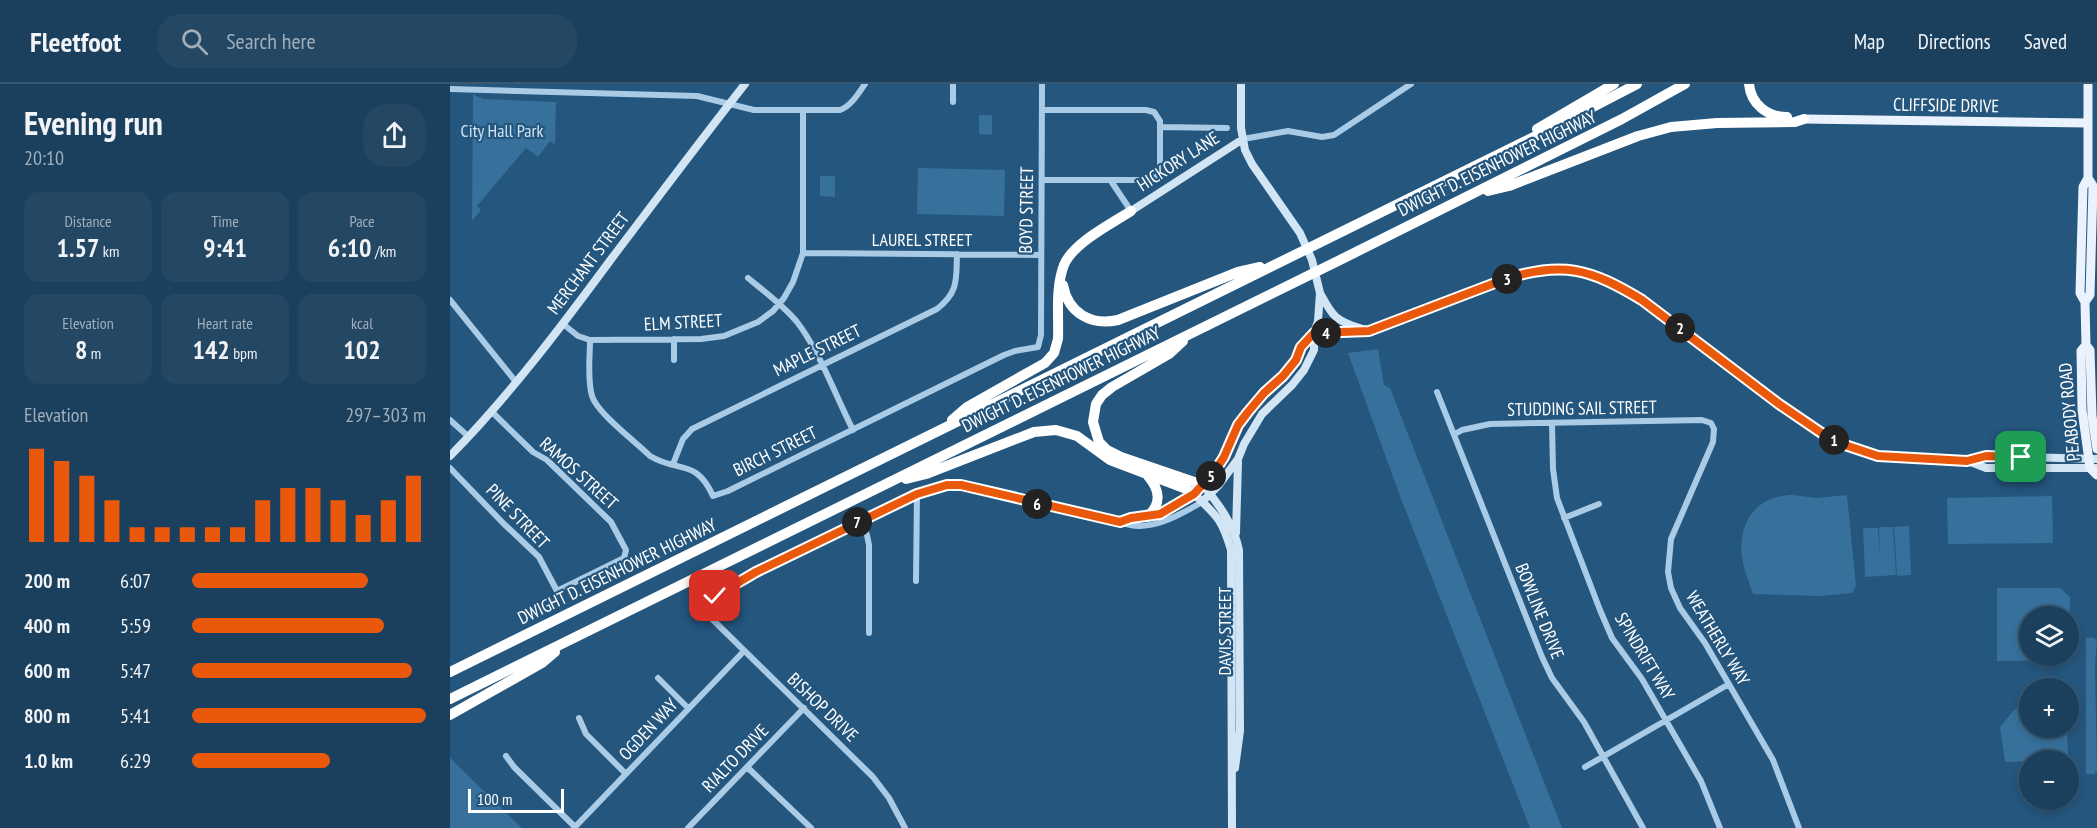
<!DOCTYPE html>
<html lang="en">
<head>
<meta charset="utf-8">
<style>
  body { margin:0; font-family:"PT Sans Narrow",sans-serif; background:#244764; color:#f1f3f6; height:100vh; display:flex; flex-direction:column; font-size:22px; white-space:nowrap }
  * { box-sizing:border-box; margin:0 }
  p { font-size:20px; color:#a0afbc }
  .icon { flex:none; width:33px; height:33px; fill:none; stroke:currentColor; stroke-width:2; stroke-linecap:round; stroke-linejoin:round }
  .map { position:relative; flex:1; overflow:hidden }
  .panel { display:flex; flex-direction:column; background:#1b405e; width:450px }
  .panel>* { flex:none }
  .controls { position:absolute; left:1569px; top:522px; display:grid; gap:12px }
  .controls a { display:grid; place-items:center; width:60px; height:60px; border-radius:50%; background:#1b405e; box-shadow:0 3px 9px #0003,0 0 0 2px #395973; font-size:30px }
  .scale { position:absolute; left:18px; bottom:15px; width:96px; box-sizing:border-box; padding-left:6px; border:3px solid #fff; border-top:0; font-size:16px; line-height:21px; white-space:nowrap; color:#fff; -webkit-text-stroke:4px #24567e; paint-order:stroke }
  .pin { position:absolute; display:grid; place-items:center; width:51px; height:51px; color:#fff; margin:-26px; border-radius:12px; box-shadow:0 3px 9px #0006 }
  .km { position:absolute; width:30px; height:30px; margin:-15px; border-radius:50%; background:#222; color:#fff; font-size:16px; line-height:30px; text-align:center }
  .round { display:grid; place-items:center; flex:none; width:63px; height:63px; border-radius:24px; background:#244764 }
  .summary { display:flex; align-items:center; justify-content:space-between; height:102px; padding:0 24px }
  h1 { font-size:33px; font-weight:600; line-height:45px }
  .metrics { display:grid; grid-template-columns:repeat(3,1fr); gap:9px; height:102px; padding:6px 24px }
  .metrics div { display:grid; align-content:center; border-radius:15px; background:#244764; text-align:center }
  .metrics b { font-size:26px; font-weight:600 }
  .metrics small { font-size:16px; font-weight:400 }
  .metrics p { font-size:16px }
  .chart { height:168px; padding:12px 24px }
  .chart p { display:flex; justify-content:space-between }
  .chart svg { width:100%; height:108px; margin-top:6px; stroke:#ea580c; stroke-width:6 }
  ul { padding:0 24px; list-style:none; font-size:20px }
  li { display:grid; grid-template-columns:96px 72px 1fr; align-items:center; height:45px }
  li i { height:15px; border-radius:8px; background:#ea580c }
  header { display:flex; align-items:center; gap:36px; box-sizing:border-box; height:84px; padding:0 30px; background:#1b405e; border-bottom:2px solid #395973 }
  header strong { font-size:28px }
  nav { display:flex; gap:33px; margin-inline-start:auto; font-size:21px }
  .search { width:420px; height:54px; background:#244764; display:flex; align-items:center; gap:15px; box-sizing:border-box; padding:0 21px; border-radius:24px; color:#a0afbc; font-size:22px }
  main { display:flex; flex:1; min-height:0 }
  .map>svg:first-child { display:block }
  .green { fill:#37709b; fill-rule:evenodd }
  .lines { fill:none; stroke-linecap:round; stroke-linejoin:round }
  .street { stroke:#a9cbe6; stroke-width:6 }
  .secondary { stroke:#d2e5f5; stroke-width:8 }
  .primary { stroke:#eaf3fd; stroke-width:9 }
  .highway { stroke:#fff; stroke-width:10 }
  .route-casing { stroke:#fff; stroke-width:12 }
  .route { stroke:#ea580c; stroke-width:8 }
  .labels { text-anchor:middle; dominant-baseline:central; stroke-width:4.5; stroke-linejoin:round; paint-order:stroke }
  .street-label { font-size:18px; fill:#fff; stroke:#24567e }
  .park-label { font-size:18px; fill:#cce3f5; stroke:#24567e }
</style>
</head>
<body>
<header>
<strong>Fleetfoot</strong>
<div class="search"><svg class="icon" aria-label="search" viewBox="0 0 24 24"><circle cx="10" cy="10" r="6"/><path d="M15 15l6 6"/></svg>Search here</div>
<nav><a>Map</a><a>Directions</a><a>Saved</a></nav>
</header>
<main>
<section class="panel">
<div class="summary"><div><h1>Evening run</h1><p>20:10</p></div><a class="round"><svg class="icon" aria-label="share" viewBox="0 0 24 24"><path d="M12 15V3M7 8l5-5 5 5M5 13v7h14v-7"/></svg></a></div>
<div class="metrics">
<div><p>Distance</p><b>1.57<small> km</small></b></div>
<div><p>Time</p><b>9:41</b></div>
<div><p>Pace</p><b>6:10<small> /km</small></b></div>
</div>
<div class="metrics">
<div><p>Elevation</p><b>8<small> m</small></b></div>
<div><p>Heart rate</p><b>142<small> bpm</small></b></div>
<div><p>kcal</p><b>102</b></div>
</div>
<div class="chart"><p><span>Elevation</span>297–303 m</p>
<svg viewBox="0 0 160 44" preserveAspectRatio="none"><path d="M5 44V6M15 44V11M25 44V17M35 44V27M45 44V38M55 44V38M65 44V38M75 44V38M85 44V38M95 44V27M105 44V22M115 44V22M125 44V27M135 44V33M145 44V27M155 44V17"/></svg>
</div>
<ul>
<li><b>200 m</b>6:07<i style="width:75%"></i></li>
<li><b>400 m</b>5:59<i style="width:82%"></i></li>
<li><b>600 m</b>5:47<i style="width:94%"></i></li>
<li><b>800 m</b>5:41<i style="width:100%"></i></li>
<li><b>1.0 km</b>6:29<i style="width:59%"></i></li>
</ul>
</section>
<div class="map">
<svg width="1647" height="744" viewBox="0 0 1647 744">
  <rect width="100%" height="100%" fill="#24567e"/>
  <!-- green -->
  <path class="green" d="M 23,10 L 33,15 L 106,18 L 105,61 L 100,57 L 88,73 L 76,64 L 27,122 L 31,126 L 22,137 Z
    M 529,31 L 542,31 L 542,51 L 529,50 Z
    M 468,84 L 555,86 L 554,132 L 467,130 Z
    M 370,92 L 385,92 L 385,113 L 370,112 Z
    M 928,265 L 934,301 L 940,304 L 1112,744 L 1080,744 L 950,412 L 898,269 Z
    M 1343,411 L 1367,414 L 1397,411 L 1406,502 L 1402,509 L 1370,512 L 1303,510 C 1299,498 1294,486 1292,474 C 1287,438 1307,411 1343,411 Z
    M 1602,412 L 1603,459 L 1498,460 L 1497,414 Z
    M 1459,442 L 1461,491 L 1447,492 L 1444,443 Z
    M 1429,443 L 1443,443 L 1446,491 L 1415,493 L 1413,444 L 1428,444 L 1430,474 Z
    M 1547,504 L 1610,504 L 1620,513 L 1619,576 L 1547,577 ZM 1580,532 L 1618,532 L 1618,572 L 1580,572 Z
    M 1636,554 L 1645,554 L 1645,556 L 1647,554 L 1645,583 L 1647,689 L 1645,687 L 1645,690 L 1636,690 Z
    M 1579,616 L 1580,644 L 1617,644 L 1618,671 L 1614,676 L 1555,678 L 1550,643 L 1563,627 Z
    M 0,673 L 4,678 L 72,744 L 0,744 Z"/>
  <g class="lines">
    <!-- street -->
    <path class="street" d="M 0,5 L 247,12 L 304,26 L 390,26 C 401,22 408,10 415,0
      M 503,18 L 503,0
      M 710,43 L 777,44
      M 793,55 L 838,47 L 872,53 L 884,51 L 961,0
      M 592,96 L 699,96 L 708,92 L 710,86 L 710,37 L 704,28 L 696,26 L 592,26
      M 661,97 L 681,127
      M 353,169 L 591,171
      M 298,194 C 315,208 333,221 347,238 C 369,266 386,313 403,346
      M 0,216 L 66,298
      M 113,240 L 128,252 L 140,256 L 251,255 L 274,252 L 308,238 L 323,227 L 334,214 L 343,198 L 353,169 L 353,26
      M 224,255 L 224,276
      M 140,256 C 140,273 137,294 142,312 C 147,329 186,358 200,372 C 228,389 246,374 263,412 L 278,407 L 554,271 L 565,267 L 588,263 L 591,251 L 592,0
      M 987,308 L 1092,573 L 1102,594 L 1134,638 L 1193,744
      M 0,336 L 19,353
      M 1102,339 L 1103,385 L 1107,414 L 1150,526 L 1162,554 L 1192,595 L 1251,697 L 1270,744
      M 1005,350 L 1012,346 L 1040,340 L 1252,336 L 1261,339 L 1264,345 L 1263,358 L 1221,455 L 1218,488 L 1221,504 L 1230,524 L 1255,559 L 1323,676 L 1349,744
      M 223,380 L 233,355 L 242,345 L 487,225 C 509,208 506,195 507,170
      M 0,384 L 53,439 L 89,473 L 107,507 L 174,474 L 176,466 L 161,438 L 97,376 L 83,368 L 42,328
      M 1114,434 L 1149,420
      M 411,436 L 417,451 L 419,461 L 419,549
      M 670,438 C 698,450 728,432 752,418
      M 670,438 L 681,434 L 710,430 L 744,410
      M 466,497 L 467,410
      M 259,532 L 423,693 L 439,714 L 455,744
      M 208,594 L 238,624
      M 129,634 L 136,650 L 176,690
      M 56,672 L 64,683 L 125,743
      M 297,683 L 361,744
      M 1135,683 L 1279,600
      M 124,744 L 294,567
      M 238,744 L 354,624"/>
    <!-- secondary -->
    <path class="secondary" d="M 681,127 L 793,55
      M 870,209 C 882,231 885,237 910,244
      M 864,249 L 919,247 L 1074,189 L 1097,185 L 1119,186 L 1143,190 L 1162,198 L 1192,216 L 1329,320 L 1376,352 L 1405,365 L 1428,372 L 1497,377 L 1517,377 L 1536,372 L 1647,375
      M 0,372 C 60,311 111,243 162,174 C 206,116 250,57 295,0
      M 1518,377 L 1536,384 L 1647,384
      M 757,406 C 772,425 784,442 789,466 L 790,647 L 785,684
      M 752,418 L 768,402 L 788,375 L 794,360 L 812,330 L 842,301 L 854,286 L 864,266 L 864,249 L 868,237 L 870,209 L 862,176 L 850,149 L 802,80 L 795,66 L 791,44 L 791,0
      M 786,449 L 788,378
      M 259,532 L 254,524 L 259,517 L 306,488 L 467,410 L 497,401 L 511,401 L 670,438
      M 782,744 L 781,466 C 772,435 767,432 744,410 L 765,387 L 774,373 L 788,341 L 798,328 L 814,309 L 833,292 L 846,276 L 851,263 L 864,249"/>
    <!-- primary -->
    <path class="primary" d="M 1638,0 L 1638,94 L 1633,103 L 1630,209 L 1635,218 L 1636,261 L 1640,266 L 1642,332 L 1647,365
      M 1354,35 L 1638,39
      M 1635,218 L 1640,211 L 1643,102 L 1638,94
      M 1636,261 L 1631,267 L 1632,326 L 1640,384 L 1647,391"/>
    <!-- highway -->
    <path class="highway" d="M 1299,0 C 1301,20 1317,33 1337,33
      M 1087,45 L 1164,0
      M 1038,107 L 1059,102 L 1188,52 L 1221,43 L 1267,39 L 1345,38 L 1354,35
      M 613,201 C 618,229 641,242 668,236 L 788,188 L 810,183
      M 733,257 L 719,270 L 662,303 L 652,311 L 646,320 L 643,338 L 649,358 L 657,366 L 671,373 L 753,401
      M 502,336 L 517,323 L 595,279 L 604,269 L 608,255 C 609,232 605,204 614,181 C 623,159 661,140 681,127
      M 456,395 L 476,390 L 584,348 L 606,346 L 627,352 L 660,376 L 734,404 L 744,410
      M 697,433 C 712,420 710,406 698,392
      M 0,588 L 1112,39 L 1187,0
      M 0,615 L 892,175 L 1172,35 L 1235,0
      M 0,631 L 92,579 L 105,568"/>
  </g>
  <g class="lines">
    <!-- route casing -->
    <g class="route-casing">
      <path id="route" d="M 265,512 L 306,488 L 467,410 L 497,401 L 511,401 L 670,438 L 681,434 L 710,430 L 744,410 L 765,387 L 774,373 L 788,341 L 798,328 L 814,309 L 833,292 L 846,276 L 851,263 L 864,249 L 919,247 L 1053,196 C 1112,176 1141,185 1192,216 L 1329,320 L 1376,352 L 1389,359 L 1428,372 L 1517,377 L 1536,372 L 1571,373"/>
    </g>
    <!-- route -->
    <use href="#route" class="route"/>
  </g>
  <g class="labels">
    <!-- street labels -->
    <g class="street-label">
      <text transform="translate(1496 21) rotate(1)">CLIFFSIDE DRIVE</text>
      <text transform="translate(728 77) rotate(-33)">HICKORY LANE</text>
      <text transform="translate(1047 79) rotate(-26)">DWIGHT D. EISENHOWER HIGHWAY</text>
      <text transform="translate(576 126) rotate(-89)">BOYD STREET</text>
      <text x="472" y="155">LAUREL STREET</text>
      <text transform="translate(138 179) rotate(-53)">MERCHANT STREET</text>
      <text transform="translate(233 238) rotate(-3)">ELM STREET</text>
      <text transform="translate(367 266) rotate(-26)">MAPLE STREET</text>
      <text transform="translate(611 295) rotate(-26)">DWIGHT D. EISENHOWER HIGHWAY</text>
      <text transform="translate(1132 324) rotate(-1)">STUDDING SAIL STREET</text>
      <text transform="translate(1619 328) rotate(-95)">PEABODY ROAD</text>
      <text transform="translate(325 367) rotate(-26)">BIRCH STREET</text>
      <text transform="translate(129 389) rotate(42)">RAMOS STREET</text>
      <text transform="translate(68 432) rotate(46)">PINE STREET</text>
      <text transform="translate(167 487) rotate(-26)">DWIGHT D. EISENHOWER HIGHWAY</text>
      <text transform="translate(1090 527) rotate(68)">BOWLINE DRIVE</text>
      <text transform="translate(774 547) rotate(-90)">DAVIS STREET</text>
      <text transform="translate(1268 554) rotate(59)">WEATHERLY WAY</text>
      <text transform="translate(1195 572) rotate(59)">SPINDRIFT WAY</text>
      <text transform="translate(373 623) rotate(44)">BISHOP DRIVE</text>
      <text transform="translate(198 645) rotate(-47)">OGDEN WAY</text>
      <text transform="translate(285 674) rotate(-46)">RIALTO DRIVE</text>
    </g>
    <!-- park labels -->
    <g class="park-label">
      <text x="52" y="46">City Hall Park</text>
    </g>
  </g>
</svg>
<div class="controls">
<a><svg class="icon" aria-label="layers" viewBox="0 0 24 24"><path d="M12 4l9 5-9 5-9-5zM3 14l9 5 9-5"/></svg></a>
<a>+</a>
<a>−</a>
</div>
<div class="scale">100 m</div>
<div class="pin" style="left:1571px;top:373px;background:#1e9e55"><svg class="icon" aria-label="arrive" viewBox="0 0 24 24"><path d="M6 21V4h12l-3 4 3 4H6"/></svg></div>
<div class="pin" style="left:265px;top:512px;background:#d93025"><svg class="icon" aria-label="check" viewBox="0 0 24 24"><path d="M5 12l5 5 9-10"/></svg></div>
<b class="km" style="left:1384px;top:356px">1</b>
<b class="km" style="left:1230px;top:244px">2</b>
<b class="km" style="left:1057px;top:195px">3</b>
<b class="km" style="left:876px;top:249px">4</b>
<b class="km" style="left:761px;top:392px">5</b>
<b class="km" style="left:587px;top:420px">6</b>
<b class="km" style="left:407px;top:438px">7</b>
</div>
</main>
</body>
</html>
